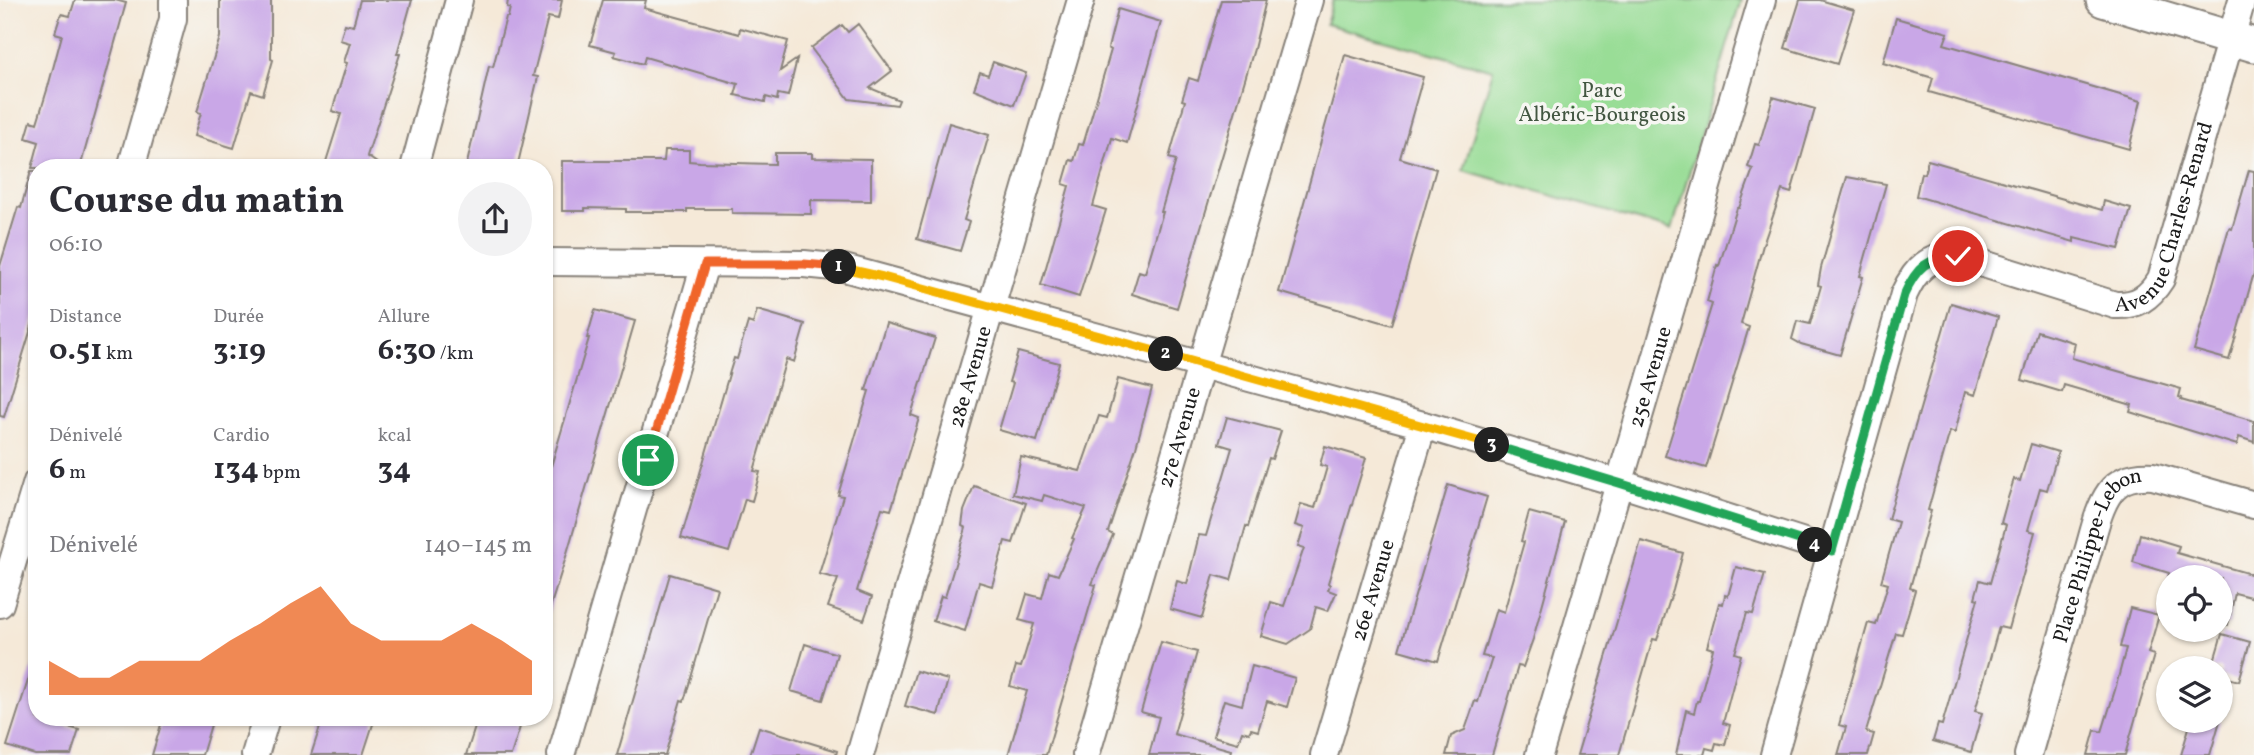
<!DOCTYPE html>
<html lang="fr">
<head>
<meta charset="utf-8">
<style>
  body { margin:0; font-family:Vollkorn,serif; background:#f2f2f3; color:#2b2b33; height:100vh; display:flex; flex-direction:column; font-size:26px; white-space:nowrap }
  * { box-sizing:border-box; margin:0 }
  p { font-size:23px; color:#7c7c81 }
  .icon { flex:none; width:38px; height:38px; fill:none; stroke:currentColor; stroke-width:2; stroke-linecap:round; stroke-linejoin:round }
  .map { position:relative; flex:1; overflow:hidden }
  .drawer { position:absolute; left:28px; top:159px; width:525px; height:567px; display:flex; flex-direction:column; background:#fff; border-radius:28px; box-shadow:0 2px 5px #0004 }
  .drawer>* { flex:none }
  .controls { position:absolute; left:2156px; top:565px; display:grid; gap:14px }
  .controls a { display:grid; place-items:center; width:77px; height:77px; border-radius:50%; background:#fff; box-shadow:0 2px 5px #0004; font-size:35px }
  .pin { position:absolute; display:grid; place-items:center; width:60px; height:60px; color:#fff; margin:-30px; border:4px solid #fff; border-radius:50%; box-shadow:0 2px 7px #0007 }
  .km { position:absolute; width:35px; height:35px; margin:-18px; border-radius:50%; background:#222; color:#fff; font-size:19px; line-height:35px; text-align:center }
  .round { display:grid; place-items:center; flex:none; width:74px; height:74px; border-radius:37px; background:#f2f2f3 }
  .summary { display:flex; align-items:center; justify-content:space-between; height:119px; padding:0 21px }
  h1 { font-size:38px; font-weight:700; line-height:52px }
  .stats { display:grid; grid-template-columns:repeat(3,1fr); gap:10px; height:119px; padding:7px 21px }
  .stats div { display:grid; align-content:center }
  .stats b { font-size:30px; font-weight:700 }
  .stats small { font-size:19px; font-weight:400 }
  .stats p { font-size:19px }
  .chart { height:196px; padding:14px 21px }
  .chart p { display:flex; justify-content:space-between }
  .chart svg { width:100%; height:126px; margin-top:7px; fill:#ea580c; opacity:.7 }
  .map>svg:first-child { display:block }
  .green { fill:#99dd96; stroke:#5a7c59; stroke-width:2 }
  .building { fill:#c9a7e7 }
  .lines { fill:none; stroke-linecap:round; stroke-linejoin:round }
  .minor-casing { stroke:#88827a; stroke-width:30 }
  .tertiary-casing { stroke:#88827a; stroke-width:37 }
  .minor { stroke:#fff; stroke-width:26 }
  .tertiary { stroke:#fff; stroke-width:33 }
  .split-1-casing { stroke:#fff; stroke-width:14 }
  .split-2-casing { stroke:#fff; stroke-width:14 }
  .split-3-casing { stroke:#fff; stroke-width:14 }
  .split-4-casing { stroke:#fff; stroke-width:14 }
  .split-5-casing { stroke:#fff; stroke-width:14 }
  .split-1 { stroke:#f0652b; stroke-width:9 }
  .split-2 { stroke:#f5b400; stroke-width:9 }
  .split-3 { stroke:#f5b400; stroke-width:9 }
  .split-4 { stroke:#22a559; stroke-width:9 }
  .split-5 { stroke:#22a559; stroke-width:9 }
  .labels { text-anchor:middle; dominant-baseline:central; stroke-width:7; stroke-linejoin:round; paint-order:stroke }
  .park-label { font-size:21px; fill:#425641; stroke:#f6f6f2 }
  .street-label { font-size:21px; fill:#1c1c1c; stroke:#f6f6f2 }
</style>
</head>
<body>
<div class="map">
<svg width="2254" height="755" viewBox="0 0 2254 755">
  <rect width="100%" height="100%" fill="#f6f6f2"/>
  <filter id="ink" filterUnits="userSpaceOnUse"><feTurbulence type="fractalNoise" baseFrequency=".0143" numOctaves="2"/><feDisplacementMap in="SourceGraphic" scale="14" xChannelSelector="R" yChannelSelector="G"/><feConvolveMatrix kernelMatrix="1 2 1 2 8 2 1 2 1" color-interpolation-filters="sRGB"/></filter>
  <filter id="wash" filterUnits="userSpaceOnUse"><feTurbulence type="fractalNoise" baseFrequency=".00686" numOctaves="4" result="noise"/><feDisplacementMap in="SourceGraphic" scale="28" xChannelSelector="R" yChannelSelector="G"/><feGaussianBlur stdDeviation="1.57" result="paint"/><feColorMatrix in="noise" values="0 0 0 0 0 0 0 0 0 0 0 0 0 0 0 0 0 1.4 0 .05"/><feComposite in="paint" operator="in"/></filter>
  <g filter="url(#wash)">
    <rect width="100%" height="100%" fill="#f5e9d8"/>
    <!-- green -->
    <path class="green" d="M 1333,0 L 1741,0 L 1672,230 L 1463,170 L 1493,70 L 1326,24 Z"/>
    <g id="blocks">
      <!-- building -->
      <path class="building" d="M 75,0 L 115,0 L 126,3 L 80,168 L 32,168 L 39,142 L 26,138 L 31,121 L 37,123 L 48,87 L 62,35 L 55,33 L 61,14 L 70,16 Z
        M 220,0 L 271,0 L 271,59 L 273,60 L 263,95 L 251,91 L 234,148 L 194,136 L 201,113 L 197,112 L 220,37 Z
        M 360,0 L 412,0 L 397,54 L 400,54 L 367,156 L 384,168 L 324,168 L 341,114 L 332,111 L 347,63 L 344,62 L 350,43 L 340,40 L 345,24 L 353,26 Z
        M 508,0 L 562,0 L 558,19 L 548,17 L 533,76 L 538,77 L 517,168 L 466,168 L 489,66 L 493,67 L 506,17 L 508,17 L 510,8 L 507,7 Z
        M 603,0 L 646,0 L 644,8 L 739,34 L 740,28 L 788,41 L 780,71 L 797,59 L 788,96 L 778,94 L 777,100 L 766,97 L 765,102 L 735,95 L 738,84 L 645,57 L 643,64 L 614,56 L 616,52 L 590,45 Z
        M 1221,0 L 1266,0 L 1254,49 L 1177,308 L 1132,294 L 1139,271 L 1145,273 L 1163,212 L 1161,212 L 1176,160 L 1169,158 L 1185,101 L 1182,100 L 1189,78 L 1198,81 Z
        M 1800,0 L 1820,0 L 1854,10 L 1837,64 L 1785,48 Z
        M 1118,9 L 1161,22 L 1127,143 L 1112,138 L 1093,206 L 1106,210 L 1079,297 L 1041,285 L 1069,186 L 1063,184 L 1070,160 L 1074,161 L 1079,144 L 1083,145 L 1111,50 L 1108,48 Z
        M 1896,18 L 1948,33 L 1944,44 L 2141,101 L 2129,149 L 1929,92 L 1933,78 L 1883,63 Z
        M 858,24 L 892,71 L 870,88 L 899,100 L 897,105 L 849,99 L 811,48 L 842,25 L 848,32 Z
        M 1345,55 L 1423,77 L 1400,158 L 1436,169 L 1392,325 L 1279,292 Z
        M 993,62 L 1026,73 L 1014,105 L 974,89 L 980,72 L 988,75 Z
        M 1773,97 L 1815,109 L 1791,193 L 1782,190 L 1763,245 L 1741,324 L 1749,327 L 1706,468 L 1665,456 L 1712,304 L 1707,302 L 1717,265 L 1719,266 L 1737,208 L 1739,208 L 1753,169 L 1748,167 L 1755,144 L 1759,145 Z
        M 949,123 L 989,135 L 964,220 L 969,222 L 960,251 L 917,239 Z
        M 665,150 L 689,150 L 689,161 L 700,162 L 775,164 L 775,153 L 812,153 L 812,158 L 871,159 L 871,201 L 811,200 L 811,214 L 732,213 L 732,209 L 687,209 L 687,212 L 626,212 L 626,209 L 585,208 L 585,211 L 562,211 L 562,161 L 664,161 Z
        M 1928,160 L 2102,210 L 2104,201 L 2131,209 L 2119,249 L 2074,238 L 2074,242 L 1916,196 L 1921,173 L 1924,174 Z
        M 2249,170 L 2254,171 L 2254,273 L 2229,360 L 2194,350 L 2229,228 L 2232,229 Z
        M 31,171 L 37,171 L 37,309 L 4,417 L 0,416 L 0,266 L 18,207 L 21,208 Z
        M 1847,177 L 1886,184 L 1860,276 L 1863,277 L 1840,355 L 1801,344 L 1792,339 L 1797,321 L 1810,324 L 1821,286 L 1818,285 L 1821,268 Z
        M 1951,303 L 1998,317 L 1975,395 L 1965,392 L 1955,433 L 1950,431 L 1928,510 L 1931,511 L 1910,588 L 1915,590 L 1902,634 L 1896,633 L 1866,732 L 1874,734 L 1868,755 L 1838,755 L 1846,727 L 1839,725 L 1868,623 L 1876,625 L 1888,584 L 1881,582 L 1898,522 L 1888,519 Z
        M 595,310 L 635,321 L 565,560 L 548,614 L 544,613 L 544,490 L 589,338 L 587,338 Z
        M 757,310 L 805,324 L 794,362 L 786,359 L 754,471 L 760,472 L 752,501 L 745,499 L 729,552 L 681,538 L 730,371 L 734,358 L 737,359 L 748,322 L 753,324 Z
        M 886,323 L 935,338 L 911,415 L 919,418 L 891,510 L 882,508 L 857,591 L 872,597 L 864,620 L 828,607 L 838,579 L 819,574 L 843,496 L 838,495 L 869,391 L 866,390 Z
        M 2037,331 L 2075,343 L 2072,358 L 2181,389 L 2179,397 L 2182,398 L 2181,400 L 2254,421 L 2254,442 L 2239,437 L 2237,445 L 2130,412 L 2132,405 L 2064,385 L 2062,392 L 2022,380 Z
        M 1018,352 L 1059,363 L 1037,441 L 999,430 L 1013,383 L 1009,382 Z
        M 1118,379 L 1152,388 L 1136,447 L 1108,532 L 1113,535 L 1092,584 L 1096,585 L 1046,755 L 1008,755 L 1027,691 L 1010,686 L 1016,666 L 1021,667 L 1034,624 L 1019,620 L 1027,594 L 1042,598 L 1049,572 L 1058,575 L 1074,539 L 1072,538 L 1086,508 L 1044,495 L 1042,501 L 1013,494 L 1021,457 L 1080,471 L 1099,416 L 1107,418 Z
        M 1227,417 L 1281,431 L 1272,459 L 1269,458 L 1248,527 L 1246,526 L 1231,580 L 1214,575 L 1202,618 L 1170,609 L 1177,581 L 1187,584 L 1199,535 L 1206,536 L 1232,448 L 1219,444 Z
        M 2031,444 L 2058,452 L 2047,490 L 2040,488 L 2028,530 L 2035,532 L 2008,629 L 1999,627 L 1975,711 L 1982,713 L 1971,752 L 1933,741 L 1938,724 L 1942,725 L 1978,599 L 1975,598 L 1980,580 L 1990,583 L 2006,525 L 2001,523 L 2007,501 L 2014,479 L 2020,481 Z
        M 1325,446 L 1366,458 L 1328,583 L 1330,585 L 1328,590 L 1336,593 L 1328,611 L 1316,607 L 1310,629 L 1288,644 L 1261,636 L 1271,602 L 1284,606 L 1304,548 L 1298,546 L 1304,528 L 1295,525 L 1301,504 L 1315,508 L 1327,467 L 1320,465 Z
        M 1448,485 L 1487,497 L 1438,661 L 1399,650 Z
        M 974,486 L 1026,503 L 1013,543 L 1005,541 L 992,586 L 979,582 L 965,631 L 933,621 L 941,596 L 945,597 L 966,528 L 962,526 L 964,511 Z
        M 1529,512 L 1565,522 L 1533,639 L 1523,667 L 1518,666 L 1492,755 L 1446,755 L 1451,736 L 1465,730 L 1475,701 L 1478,702 L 1492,658 L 1482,656 L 1496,609 L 1504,612 L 1524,542 L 1521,541 Z
        M 2140,534 L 2179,546 L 2177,553 L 2254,575 L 2254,598 L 2235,593 L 2228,625 L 2221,624 L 2221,578 L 2168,578 L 2169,573 L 2133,562 Z
        M 1641,541 L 1683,553 L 1673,590 L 1657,640 L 1653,639 L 1619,755 L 1577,755 Z
        M 1736,567 L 1765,574 L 1753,614 L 1747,613 L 1735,653 L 1741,655 L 1723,723 L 1730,725 L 1725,745 L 1716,743 L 1714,750 L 1706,748 L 1704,755 L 1676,755 L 1686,710 L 1694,713 L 1697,701 L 1699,701 L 1713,649 L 1707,647 L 1719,603 L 1723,604 L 1725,595 L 1728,596 Z
        M 670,574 L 717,588 L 693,671 L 684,701 L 681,700 L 665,755 L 617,755 Z
        M 2130,608 L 2159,615 L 2148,653 L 2154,655 L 2135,720 L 2125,755 L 2088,755 L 2095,730 L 2102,732 L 2115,690 L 2126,648 L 2120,647 Z
        M 2222,634 L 2250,642 L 2239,681 L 2221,676 L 2221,668 L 2212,668 Z
        M 1161,642 L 1197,652 L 1174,734 L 1231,750 L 1230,755 L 1149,755 L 1159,717 L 1141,712 Z
        M 805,644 L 837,654 L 823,700 L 791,691 Z
        M 33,665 L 37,666 L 37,718 L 79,730 L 71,755 L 35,755 L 7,746 Z
        M 1252,666 L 1295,678 L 1287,707 L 1267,701 L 1258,731 L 1251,729 L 1249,733 L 1242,731 L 1238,743 L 1213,736 L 1224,700 L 1242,705 Z
        M 916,671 L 948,680 L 938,715 L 905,706 Z
        M 163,718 L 213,718 L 202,755 L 152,755 Z
        M 323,718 L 375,718 L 363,755 L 311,755 Z
        M 478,718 L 518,718 L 516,726 L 520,727 L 511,755 L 466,755 Z
        M 2191,721 L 2220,721 L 2210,755 L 2181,755 Z
        M 759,727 L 837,751 L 836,755 L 750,755 Z"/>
    </g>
  </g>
  <g filter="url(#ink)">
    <use href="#blocks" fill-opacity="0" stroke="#88827a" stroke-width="2"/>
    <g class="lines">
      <!-- minor casing -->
      <g class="minor-casing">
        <g id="minor">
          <path d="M 131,168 L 173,19 L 173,0"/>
          <path d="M 414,168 L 459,0"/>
          <path d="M 544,262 L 804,264 L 844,268 L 1423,425 L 1619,483 L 1832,551"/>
          <path d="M 0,604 L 37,482"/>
          <path d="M 255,755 L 266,718"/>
          <path d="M 561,755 L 705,264"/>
          <path id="s1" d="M 860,755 L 1081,0"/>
          <path id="s2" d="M 1086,755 L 1309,0"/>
          <path id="s3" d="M 1324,755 L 1423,425"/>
          <path id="s4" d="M 1539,755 L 1762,0"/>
          <path id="s5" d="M 1774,755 L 1904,294 C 1916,268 1928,256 1958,256 L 2115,305 C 2137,306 2149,298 2161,279 L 2242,0"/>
          <path id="s6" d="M 2028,755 C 2047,689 2065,623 2086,558 C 2093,537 2097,510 2110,492 C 2121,477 2137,475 2153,476 L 2254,505"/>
        </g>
      </g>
      <!-- tertiary casing -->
      <g class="tertiary-casing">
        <path id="tertiary" d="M 2103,0 L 2254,45"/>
      </g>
      <!-- minor -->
      <use href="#minor" class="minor"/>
      <!-- tertiary -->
      <use href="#tertiary" class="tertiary"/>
    </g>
  </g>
  <g class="lines" filter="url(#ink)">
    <!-- split-1 casing -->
    <g class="split-1-casing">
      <path id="split-1" d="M 648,460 L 705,264 L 804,264 L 839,267"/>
    </g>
    <!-- split-2 casing -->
    <g class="split-2-casing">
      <path id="split-2" d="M 839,267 L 883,277 L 1166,354"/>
    </g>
    <!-- split-3 casing -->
    <g class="split-3-casing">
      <path id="split-3" d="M 1166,354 L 1492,445"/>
    </g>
    <!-- split-4 casing -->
    <g class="split-4-casing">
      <path id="split-4" d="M 1492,445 L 1619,483 L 1815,545"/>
    </g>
    <!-- split-5 casing -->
    <g class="split-5-casing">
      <path id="split-5" d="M 1815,545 L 1832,551 L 1904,295 C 1916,268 1928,256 1958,256"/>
    </g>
    <!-- split-1 -->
    <use href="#split-1" class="split-1"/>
    <!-- split-2 -->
    <use href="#split-2" class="split-2"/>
    <!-- split-3 -->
    <use href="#split-3" class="split-3"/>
    <!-- split-4 -->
    <use href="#split-4" class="split-4"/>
    <!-- split-5 -->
    <use href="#split-5" class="split-5"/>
  </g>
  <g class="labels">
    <!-- park labels -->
    <g class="park-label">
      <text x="1602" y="91">Parc<tspan x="1602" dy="24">Albéric-Bourgeois</tspan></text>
    </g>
    <!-- street labels -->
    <g class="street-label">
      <text stroke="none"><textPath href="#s5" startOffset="824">Avenue Charles-Renard</textPath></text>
      <text stroke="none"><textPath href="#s1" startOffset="394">28e Avenue</textPath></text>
      <text stroke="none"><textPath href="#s4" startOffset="394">25e Avenue</textPath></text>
      <text stroke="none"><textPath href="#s2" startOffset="331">27e Avenue</textPath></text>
      <text stroke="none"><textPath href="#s6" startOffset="215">Place Philippe-Lebon</textPath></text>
      <text stroke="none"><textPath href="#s3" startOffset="172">26e Avenue</textPath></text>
    </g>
  </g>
</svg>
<div class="controls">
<a><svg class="icon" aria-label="locate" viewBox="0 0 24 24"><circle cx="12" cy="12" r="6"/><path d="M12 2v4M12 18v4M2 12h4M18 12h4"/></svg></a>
<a><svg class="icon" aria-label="layers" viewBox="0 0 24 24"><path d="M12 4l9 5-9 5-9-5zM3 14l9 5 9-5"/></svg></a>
</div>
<div class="pin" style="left:648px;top:460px;background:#1e9e55"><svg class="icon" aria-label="arrive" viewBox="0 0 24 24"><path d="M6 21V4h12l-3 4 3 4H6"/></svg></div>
<div class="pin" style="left:1958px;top:256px;background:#d93025"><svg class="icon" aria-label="check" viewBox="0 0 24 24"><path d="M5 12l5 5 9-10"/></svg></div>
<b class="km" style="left:839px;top:267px">1</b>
<b class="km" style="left:1166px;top:354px">2</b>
<b class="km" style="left:1492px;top:445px">3</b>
<b class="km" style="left:1815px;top:545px">4</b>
<section class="drawer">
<div class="summary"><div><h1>Course du matin</h1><p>06:10</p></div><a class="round"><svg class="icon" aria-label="share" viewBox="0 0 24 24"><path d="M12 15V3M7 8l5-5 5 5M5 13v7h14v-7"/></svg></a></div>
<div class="stats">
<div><p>Distance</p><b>0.51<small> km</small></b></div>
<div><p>Durée</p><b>3:19</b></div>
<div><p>Allure</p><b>6:30<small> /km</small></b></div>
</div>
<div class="stats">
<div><p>Dénivelé</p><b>6<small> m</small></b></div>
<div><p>Cardio</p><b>134<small> bpm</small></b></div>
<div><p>kcal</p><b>34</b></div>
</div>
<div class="chart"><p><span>Dénivelé</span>140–145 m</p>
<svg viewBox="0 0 160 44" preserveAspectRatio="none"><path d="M0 44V32L10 38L20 38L30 32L40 32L50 32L60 25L70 19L80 12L90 6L100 19L110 25L120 25L130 25L140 19L150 25L160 32V44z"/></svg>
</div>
</section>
</div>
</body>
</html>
